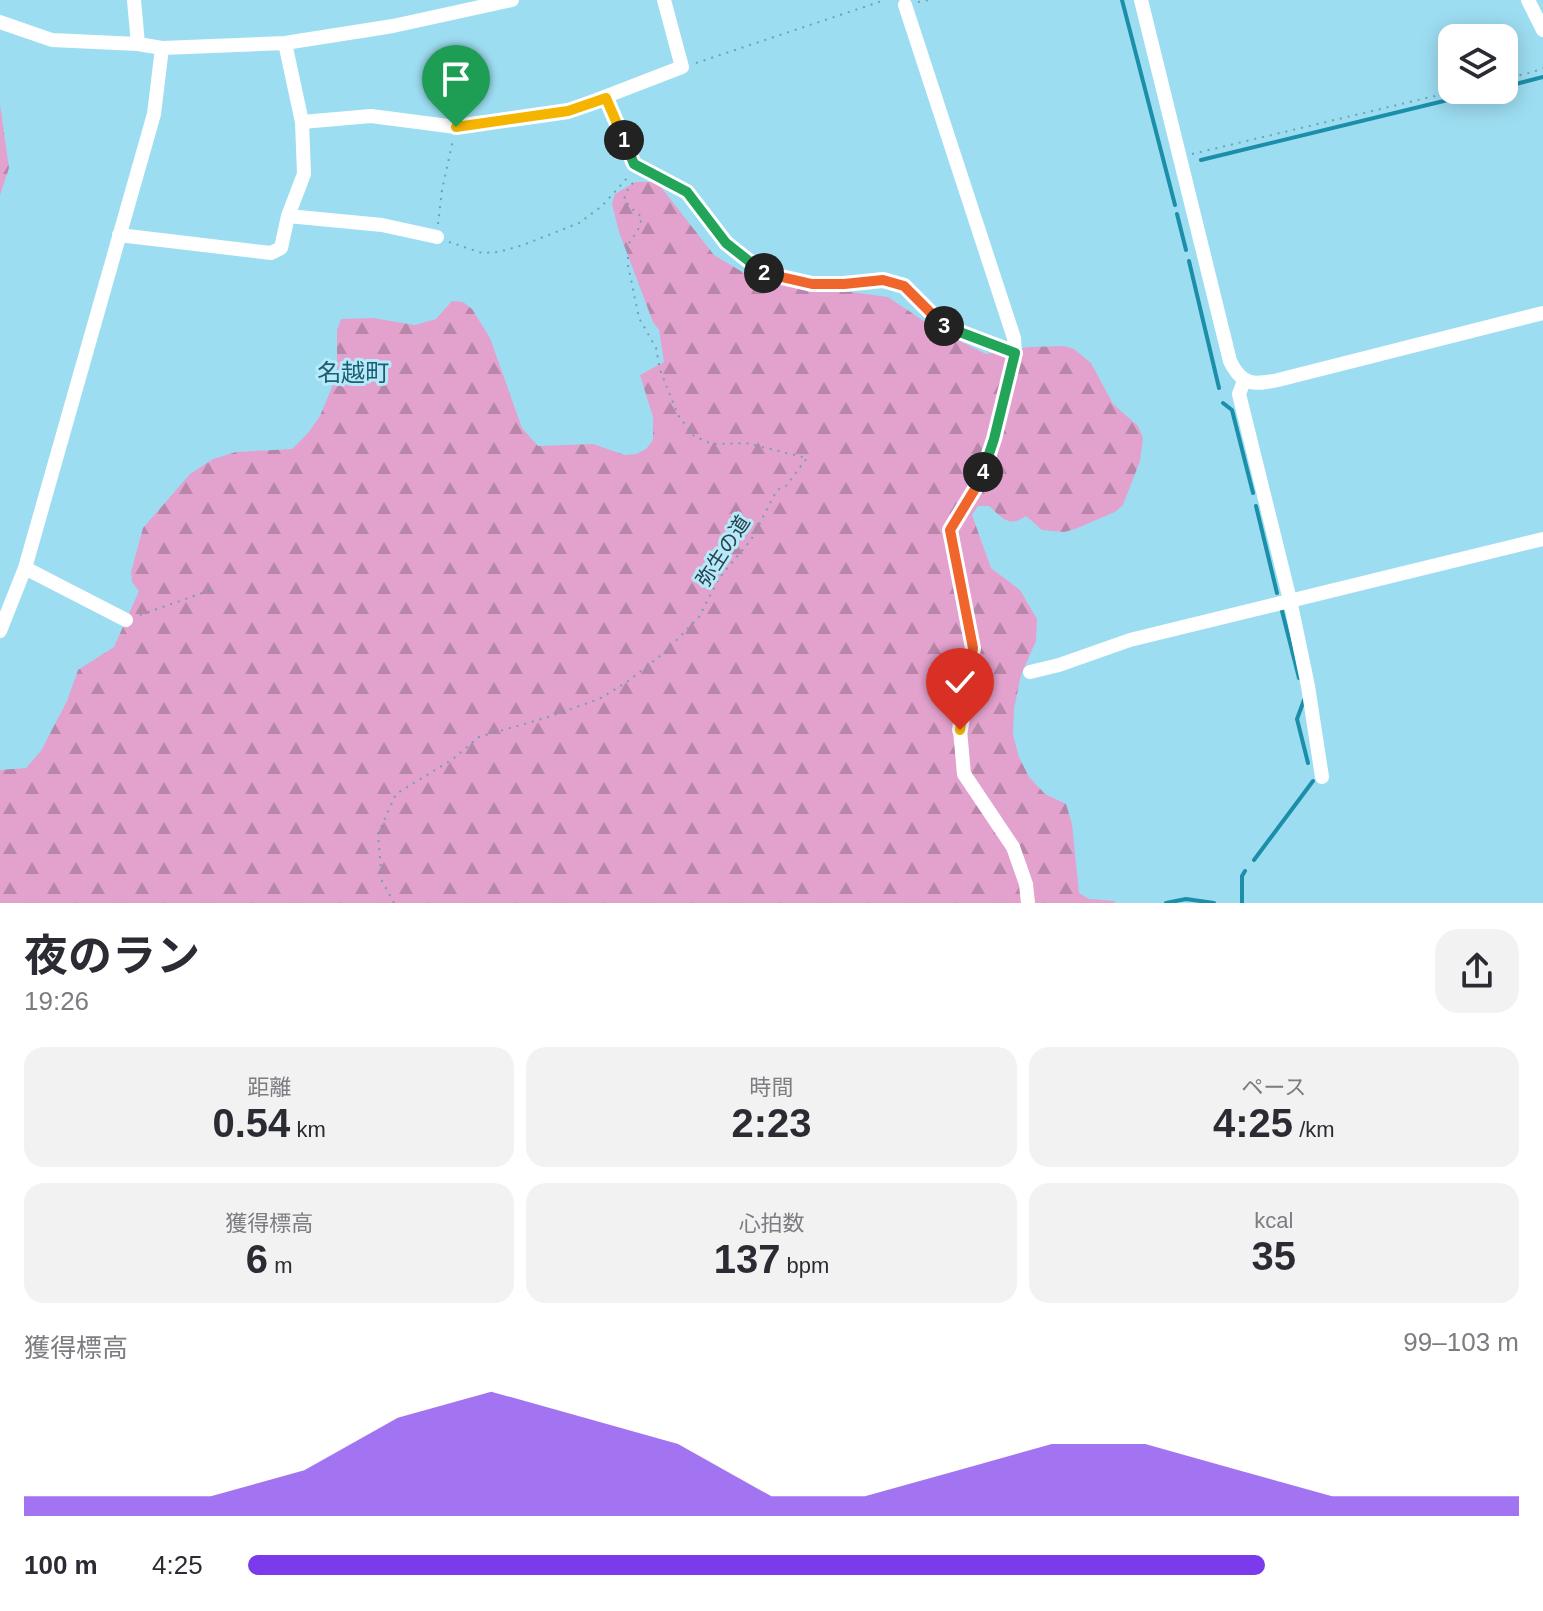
<!DOCTYPE html>
<html lang="ja">
<head>
<meta charset="utf-8">
<style>
  body { margin:0; font-family:Arial,"Noto Sans JP",sans-serif; background:#f2f2f3; color:#2b2b33; height:100vh; display:flex; flex-direction:column; font-size:30px; white-space:nowrap }
  * { box-sizing:border-box; margin:0 }
  p { font-size:26px; color:#7c7c81 }
  .icon { flex:none; width:44px; height:44px; fill:none; stroke:currentColor; stroke-width:2; stroke-linecap:round; stroke-linejoin:round }
  .map { position:relative; height:903px; overflow:hidden }
  .side { display:flex; flex-direction:column; background:#fff; flex:1 }
  .side>* { flex:none }
  .buttons { position:absolute; left:1438px; top:24px; display:grid; gap:16px }
  .buttons a { display:grid; place-items:center; width:80px; height:80px; border-radius:16px; background:#fff; box-shadow:0 4px 20px #0003; font-size:40px }
  .pin { position:absolute; display:grid; place-items:center; width:68px; height:68px; color:#fff; margin:-82px -34px; border-radius:50% 50% 50% 0; rotate:-45deg; box-shadow:0 0 8px #0007 }
  .pin .icon { rotate:45deg }
  .km { position:absolute; width:40px; height:40px; margin:-20px; border-radius:50%; background:#222; color:#fff; font-size:22px; line-height:40px; text-align:center }
  .round { display:grid; place-items:center; flex:none; width:84px; height:84px; border-radius:24px; background:#f2f2f3 }
  .headline { display:flex; align-items:center; justify-content:space-between; height:136px; padding:0 24px }
  h1 { font-size:44px; font-weight:700; line-height:60px }
  .figures { display:grid; grid-template-columns:repeat(3,1fr); gap:12px; height:136px; padding:8px 24px }
  .figures div { display:grid; align-content:center; border-radius:20px; background:#f2f2f3; text-align:center }
  .figures b { font-size:40px; font-weight:700 }
  .figures small { font-size:22px; font-weight:400 }
  .figures p { font-size:22px }
  .chart { height:224px; padding:16px 24px }
  .chart p { display:flex; justify-content:space-between }
  .chart svg { width:100%; height:144px; margin-top:8px; fill:#7c3aed; opacity:.7 }
  ul { padding:0 24px; list-style:none; font-size:26px }
  li { display:grid; grid-template-columns:128px 96px 1fr; align-items:center; height:60px }
  li i { height:20px; border-radius:10px; background:#7c3aed }
  .map>svg:first-child { display:block }
  .forest { fill:url(#forest-firs) }
  .lines { fill:none; stroke-linecap:round; stroke-linejoin:round }
  .stream { stroke:#1b8ea9; stroke-width:4 }
  .path { stroke:#70a1b1; stroke-width:2; stroke-dasharray:2 6; stroke-linecap:butt }
  .minor { stroke:#fff; stroke-width:14 }
  .split-1-casing { stroke:#fff; stroke-width:16 }
  .split-2-casing { stroke:#fff; stroke-width:16 }
  .split-3-casing { stroke:#fff; stroke-width:16 }
  .split-4-casing { stroke:#fff; stroke-width:16 }
  .split-5-casing { stroke:#fff; stroke-width:16 }
  .split-6-casing { stroke:#fff; stroke-width:16 }
  .split-1 { stroke:#f5b400; stroke-width:10 }
  .split-2 { stroke:#22a559; stroke-width:10 }
  .split-3 { stroke:#f0652b; stroke-width:10 }
  .split-4 { stroke:#22a559; stroke-width:10 }
  .split-5 { stroke:#f0652b; stroke-width:10 }
  .split-6 { stroke:#f5b400; stroke-width:10 }
  .labels { text-anchor:middle; dominant-baseline:central; stroke-width:6; stroke-linejoin:round; paint-order:stroke }
  .street-label { font-size:20px; fill:#264149; stroke:#b6e9f9 }
  .quarter-label { font-size:24px; fill:#1d5f71; stroke:#b6e9f9 }
</style>
</head>
<body>
<div class="map">
<svg width="1543" height="903" viewBox="0 0 1543 903">
  <defs>
    <pattern id="forest-firs" width="22" height="20" patternUnits="userSpaceOnUse" patternTransform="scale(2)"><rect width="22" height="20" fill="#e3a2cd"/><path d="M5 1l3.5 6h-7zM16 11l3.5 6h-7z" fill="#b886a8"/></pattern>
  </defs>
  <rect width="100%" height="100%" fill="#9dddf2"/>
  <!-- forest -->
  <path class="forest" d="M 0,104 L 9,168 L 0,195 Z
    M 635,182 L 657,182 L 714,255 L 754,279 L 888,297 L 934,328 L 986,354 L 1029,347 L 1064,346 L 1074,349 L 1091,363 L 1113,404 L 1138,426 L 1143,438 L 1140,461 L 1123,505 L 1115,512 L 1075,529 L 1064,532 L 1042,530 L 1026,516 C 1008,528 1003,518 989,506 L 978,506 L 972,515 L 991,568 L 1020,590 L 1037,619 L 1036,641 L 1021,675 L 1014,709 L 1013,735 L 1019,757 L 1029,777 L 1045,794 L 1066,804 L 1072,824 L 1079,893 L 1089,899 L 1115,901 L 1115,903 L 0,903 L 0,770 L 26,768 L 41,751 L 57,720 L 67,701 L 78,670 L 114,647 L 139,591 L 132,582 L 131,572 L 143,528 L 190,474 L 213,459 L 236,452 L 292,449 L 308,433 L 320,416 L 337,375 L 337,330 L 341,319 L 373,318 L 415,325 L 436,319 L 452,301 L 463,302 L 472,309 L 490,338 L 522,428 L 538,446 L 593,444 L 625,455 L 636,454 L 646,449 L 653,440 L 653,417 L 640,375 L 664,362 L 659,330 L 653,322 L 619,232 L 612,204 L 615,194 Z"/>
  <g class="lines">
    <!-- stream -->
    <path class="stream" d="M 1122,0 L 1175,205
      M 1504,87 L 1543,77
      M 1201,160 L 1489,90
      M 1177,214 L 1186,250
      M 1189,261 L 1219,388
      M 1223,403 L 1232,410 L 1253,493
      M 1256,506 L 1277,593
      M 1282,611 L 1299,678
      M 1304,700 L 1297,719 L 1308,763
      M 1254,860 L 1313,781
      M 1166,903 L 1186,899 L 1214,903
      M 1242,903 L 1242,876 L 1245,871"/>
    <!-- path -->
    <path class="path" d="M 918,2 L 928,0
      M 696,63 L 885,0
      M 1504,79 L 1533,72 L 1543,68
      M 1192,154 L 1460,90
      M 438,224 L 442,190 L 453,140
      M 449,242 L 482,253 L 499,252 L 523,245 L 579,223 L 602,206 L 629,176
      M 140,615 L 214,589
      M 394,903 L 382,881 L 378,834 L 396,794 L 453,759 L 479,737 L 548,717 L 599,699 L 627,682 L 665,652 L 699,617 L 719,578 L 751,540 L 777,490 L 786,486 L 807,458 L 746,443 L 712,444 L 694,436 L 678,415 L 660,370 L 656,348 L 639,318 L 628,265 L 628,245 L 639,228 L 642,217 L 631,208 L 624,199 L 628,189 L 636,179"/>
    <!-- minor -->
    <path class="minor" d="M 134,0 L 138,44
      M 1141,0 L 1230,361 C 1242,386 1254,385 1278,380 L 1543,313
      M 1528,0 L 1543,30
      M 905,5 L 1014,338 L 1015,353 L 994,439 L 981,479 L 950,530 L 973,648 L 960,730 L 964,774 L 1013,847 L 1026,884 L 1028,903
      M 0,22 L 52,40 L 138,44 L 162,48 L 285,43 L 393,26 L 512,0
      M 606,98 L 634,164 L 687,192 L 726,243 L 764,273 L 812,284 L 844,284 L 883,280 L 904,286 L 946,327 L 1015,353
      M 302,122 L 371,116 L 456,127 L 568,111 L 682,67 L 664,0
      M 288,216 L 382,225 L 437,237
      M 119,235 L 271,253 L 281,248 L 288,216 L 304,174 L 302,122 L 285,43
      M 1244,381 L 1239,394 L 1290,600 L 1308,686 L 1322,777
      M 25,568 L 126,620
      M 0,631 L 25,568 L 154,114 L 162,48
      M 1030,672 L 1059,665 L 1130,640 L 1543,539"/>
  </g>
  <g class="lines">
    <!-- split-1 casing -->
    <g class="split-1-casing">
      <path id="split-1" d="M 456,127 L 568,111 L 606,98 L 624,140"/>
    </g>
    <!-- split-2 casing -->
    <g class="split-2-casing">
      <path id="split-2" d="M 624,140 L 634,164 L 687,192 L 726,243 L 764,273"/>
    </g>
    <!-- split-3 casing -->
    <g class="split-3-casing">
      <path id="split-3" d="M 764,273 L 812,284 L 844,284 L 883,280 L 904,286 L 944,326"/>
    </g>
    <!-- split-4 casing -->
    <g class="split-4-casing">
      <path id="split-4" d="M 944,326 L 1015,353 L 994,439 L 983,472"/>
    </g>
    <!-- split-5 casing -->
    <g class="split-5-casing">
      <path id="split-5" d="M 971,660 L 973,648 L 950,530 L 981,479 L 983,472"/>
    </g>
    <!-- split-6 casing -->
    <g class="split-6-casing">
      <path id="split-6" d="M 960,730 L 971,660"/>
    </g>
    <!-- split-1 -->
    <use href="#split-1" class="split-1"/>
    <!-- split-2 -->
    <use href="#split-2" class="split-2"/>
    <!-- split-3 -->
    <use href="#split-3" class="split-3"/>
    <!-- split-4 -->
    <use href="#split-4" class="split-4"/>
    <!-- split-5 -->
    <use href="#split-5" class="split-5"/>
    <!-- split-6 -->
    <use href="#split-6" class="split-6"/>
  </g>
  <g class="labels">
    <!-- street labels -->
    <g class="street-label">
      <text transform="translate(723 551) rotate(-57)">弥生の道</text>
    </g>
    <!-- quarter labels -->
    <g class="quarter-label">
      <text x="353" y="372">名越町</text>
    </g>
  </g>
</svg>
<div class="buttons">
<a><svg class="icon" aria-label="layers" viewBox="0 0 24 24"><path d="M12 4l9 5-9 5-9-5zM3 14l9 5 9-5"/></svg></a>
</div>
<div class="pin" style="left:456px;top:127px;background:#1e9e55"><svg class="icon" aria-label="arrive" viewBox="0 0 24 24"><path d="M6 21V4h12l-3 4 3 4H6"/></svg></div>
<div class="pin" style="left:960px;top:730px;background:#d93025"><svg class="icon" aria-label="check" viewBox="0 0 24 24"><path d="M5 12l5 5 9-10"/></svg></div>
<b class="km" style="left:624px;top:140px">1</b>
<b class="km" style="left:764px;top:273px">2</b>
<b class="km" style="left:944px;top:326px">3</b>
<b class="km" style="left:983px;top:472px">4</b>
</div>
<section class="side">
<div class="headline"><div><h1>夜のラン</h1><p>19:26</p></div><a class="round"><svg class="icon" aria-label="share" viewBox="0 0 24 24"><path d="M12 15V3M7 8l5-5 5 5M5 13v7h14v-7"/></svg></a></div>
<div class="figures">
<div><p>距離</p><b>0.54<small> km</small></b></div>
<div><p>時間</p><b>2:23</b></div>
<div><p>ペース</p><b>4:25<small> /km</small></b></div>
</div>
<div class="figures">
<div><p>獲得標高</p><b>6<small> m</small></b></div>
<div><p>心拍数</p><b>137<small> bpm</small></b></div>
<div><p>kcal</p><b>35</b></div>
</div>
<div class="chart"><p><span>獲得標高</span>99–103 m</p>
<svg viewBox="0 0 160 44" preserveAspectRatio="none"><path d="M0 44V38L10 38L20 38L30 30L40 14L50 6L60 14L70 22L80 38L90 38L100 30L110 22L120 22L130 30L140 38L150 38L160 38V44z"/></svg>
</div>
<ul>
<li><b>100 m</b>4:25<i style="width:80%"></i></li>
</ul>
</section>
</body>
</html>
